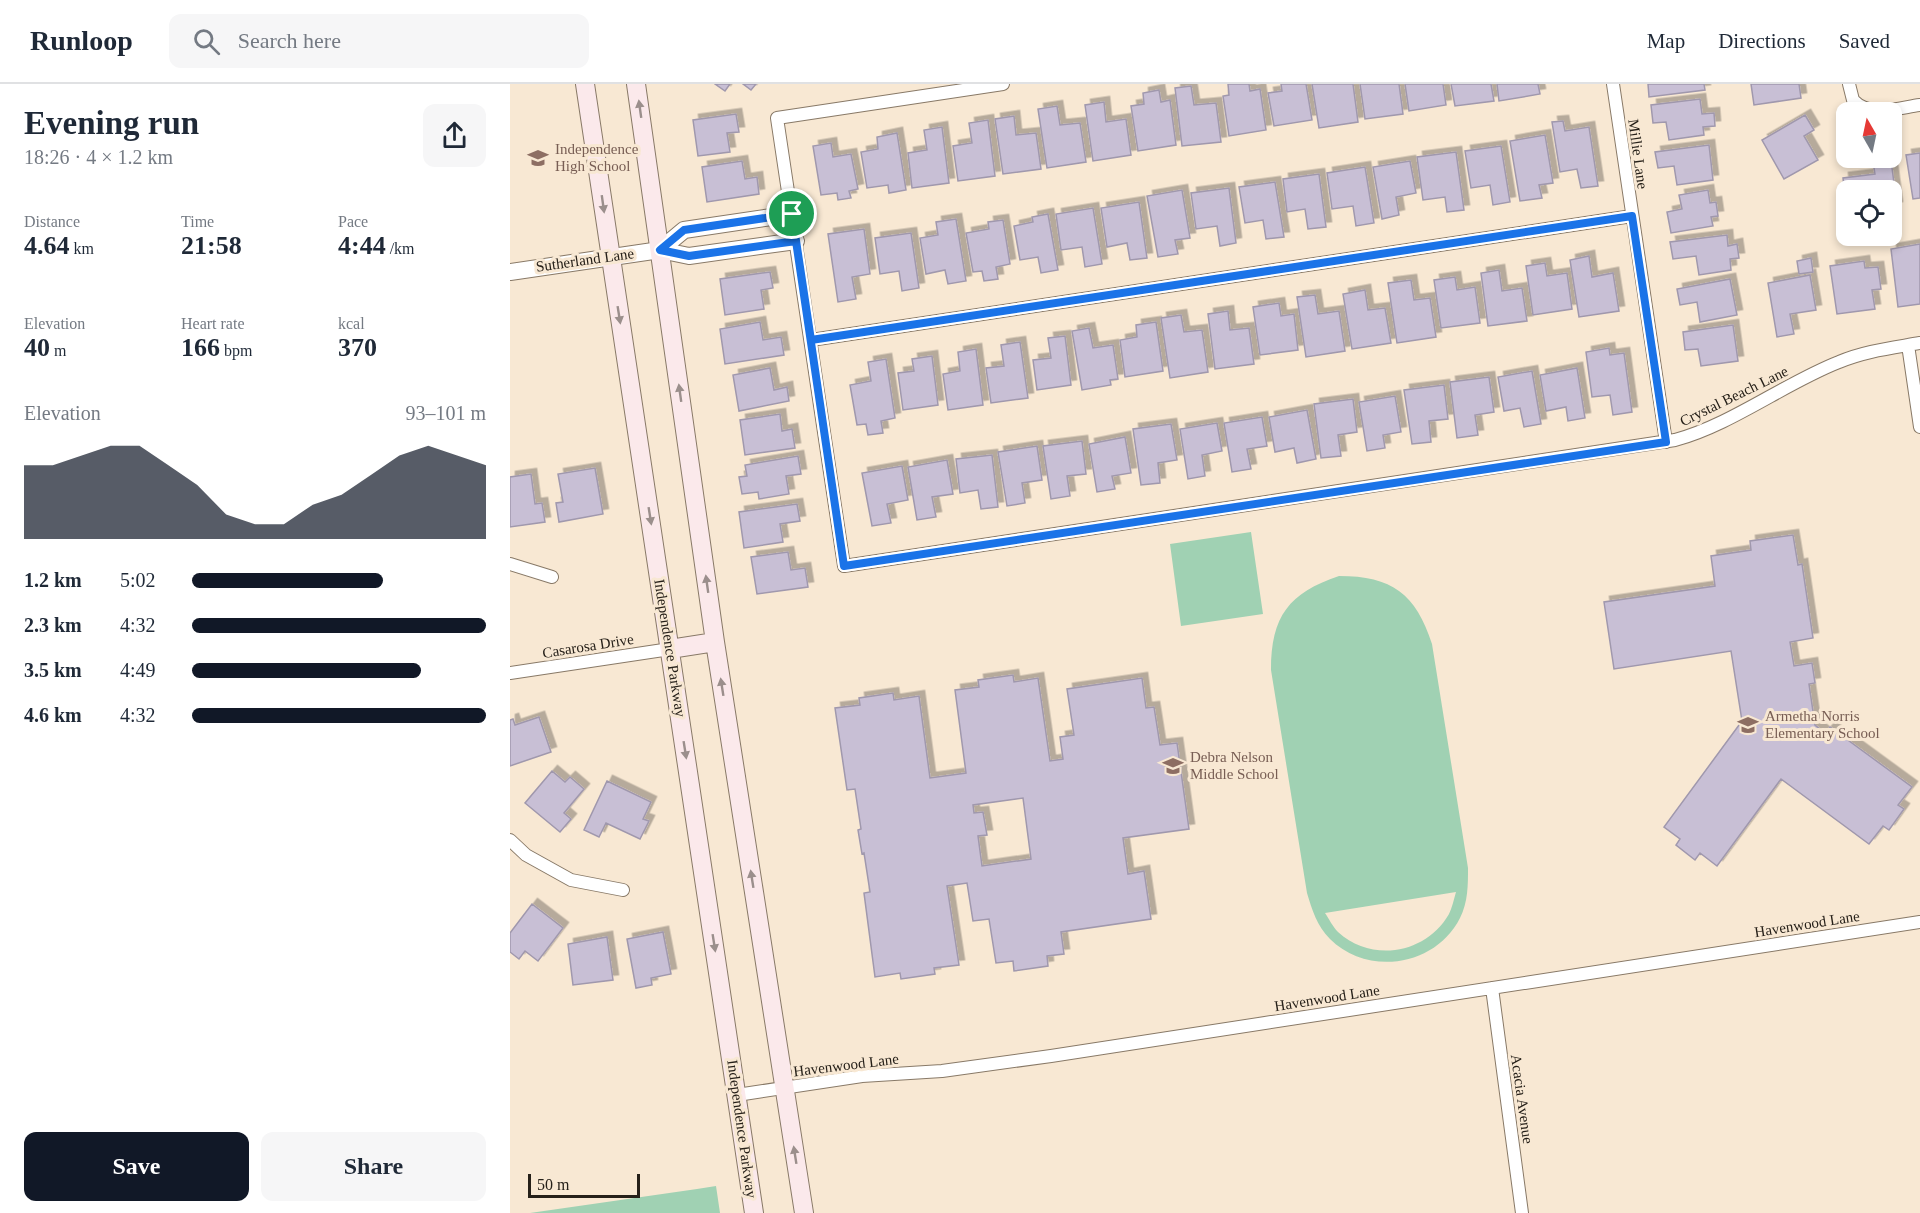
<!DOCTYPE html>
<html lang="en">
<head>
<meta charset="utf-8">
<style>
  body { margin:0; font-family:"Times New Roman",serif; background:#f6f6f7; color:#1f2937; height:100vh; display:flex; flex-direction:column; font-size:22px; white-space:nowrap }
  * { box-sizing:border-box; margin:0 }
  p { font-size:20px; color:#747a83 }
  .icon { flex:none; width:33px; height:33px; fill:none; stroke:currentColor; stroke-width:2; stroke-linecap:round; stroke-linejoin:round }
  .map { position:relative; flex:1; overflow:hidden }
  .details { display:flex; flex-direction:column; background:#fff; width:510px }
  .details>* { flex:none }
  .needle { width:39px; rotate:351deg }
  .tools { position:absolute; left:1326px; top:18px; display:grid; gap:12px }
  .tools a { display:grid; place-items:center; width:66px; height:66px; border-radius:12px; background:#fff; box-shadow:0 3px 9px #0003; font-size:30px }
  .scale { position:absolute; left:18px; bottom:15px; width:112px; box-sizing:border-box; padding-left:6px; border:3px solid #262019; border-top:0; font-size:16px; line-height:21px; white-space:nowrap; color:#262019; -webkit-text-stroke:4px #f8e8d3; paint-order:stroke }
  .pin { position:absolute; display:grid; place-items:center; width:51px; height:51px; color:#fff; margin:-26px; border:3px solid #fff; border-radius:50%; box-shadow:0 2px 6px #0007 }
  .round { display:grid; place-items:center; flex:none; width:63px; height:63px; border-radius:12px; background:#f6f6f7 }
  .overview { display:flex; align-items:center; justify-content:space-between; height:102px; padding:0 24px }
  h1 { font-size:33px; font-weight:600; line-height:45px }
  .figures { display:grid; grid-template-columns:repeat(3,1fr); gap:9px; height:102px; padding:6px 24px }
  .figures div { display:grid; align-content:center }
  .figures b { font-size:26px; font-weight:600 }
  .figures small { font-size:16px; font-weight:400 }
  .figures p { font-size:16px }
  .chart { height:168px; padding:12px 24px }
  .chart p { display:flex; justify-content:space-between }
  .chart svg { width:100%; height:108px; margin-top:6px; fill:#111827; opacity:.7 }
  .primary-button { display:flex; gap:12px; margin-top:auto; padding:12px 24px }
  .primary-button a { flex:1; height:69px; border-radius:12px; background:#111827; color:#fff; font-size:24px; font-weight:600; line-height:69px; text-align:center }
  .primary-button a+a { background:#f6f6f7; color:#1f2937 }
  ul { padding:0 24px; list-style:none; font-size:20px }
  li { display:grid; grid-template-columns:96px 72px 1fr; align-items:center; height:45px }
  li i { height:15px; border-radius:8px; background:#111827 }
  header { display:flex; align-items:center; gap:36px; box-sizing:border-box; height:84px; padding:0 30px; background:#fff; border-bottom:2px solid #e0e1e3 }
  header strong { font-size:28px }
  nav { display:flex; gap:33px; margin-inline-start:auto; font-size:21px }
  .search { width:420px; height:54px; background:#f6f6f7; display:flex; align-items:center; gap:15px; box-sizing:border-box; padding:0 21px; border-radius:12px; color:#747a83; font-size:22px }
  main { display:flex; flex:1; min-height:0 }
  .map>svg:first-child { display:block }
  .green { fill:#a0d1b3; fill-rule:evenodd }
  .building { fill:#c8bfd5; stroke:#a098ad; stroke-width:1.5; fill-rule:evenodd; filter:url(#shadow) }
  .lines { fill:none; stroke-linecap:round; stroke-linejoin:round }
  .minor-casing { stroke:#887967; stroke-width:14 }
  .tertiary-casing { stroke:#887967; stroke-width:18 }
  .secondary-casing { stroke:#887967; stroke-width:20 }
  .minor { stroke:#fff; stroke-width:12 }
  .tertiary { stroke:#fff; stroke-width:16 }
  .secondary { stroke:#fbe9eb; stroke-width:18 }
  .oneway { fill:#9b8f8c }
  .route-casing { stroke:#fff; stroke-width:12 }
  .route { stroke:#1a73e8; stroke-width:8 }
  .labels { text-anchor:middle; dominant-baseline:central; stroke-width:6; stroke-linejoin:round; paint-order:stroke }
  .education-label { font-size:15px; fill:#785e54; stroke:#f8e8d3; text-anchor:start }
  .street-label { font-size:15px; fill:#262019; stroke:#f8e8d3 }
</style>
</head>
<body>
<header>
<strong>Runloop</strong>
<div class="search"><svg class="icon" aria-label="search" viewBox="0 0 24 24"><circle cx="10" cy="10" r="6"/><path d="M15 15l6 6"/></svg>Search here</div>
<nav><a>Map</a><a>Directions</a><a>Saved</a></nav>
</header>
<main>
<section class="details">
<div class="overview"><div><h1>Evening run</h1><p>18:26 · 4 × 1.2 km</p></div><a class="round"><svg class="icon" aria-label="share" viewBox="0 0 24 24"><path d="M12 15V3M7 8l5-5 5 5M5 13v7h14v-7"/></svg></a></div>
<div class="figures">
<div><p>Distance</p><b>4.64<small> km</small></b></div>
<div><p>Time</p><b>21:58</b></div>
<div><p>Pace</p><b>4:44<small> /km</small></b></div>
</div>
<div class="figures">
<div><p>Elevation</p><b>40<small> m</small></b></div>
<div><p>Heart rate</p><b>166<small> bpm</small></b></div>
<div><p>kcal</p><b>370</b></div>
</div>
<div class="chart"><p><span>Elevation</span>93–101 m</p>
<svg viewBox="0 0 160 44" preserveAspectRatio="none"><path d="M0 44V14L10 14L20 10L30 6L40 6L50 14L60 22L70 34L80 38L90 38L100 30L110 26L120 18L130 10L140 6L150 10L160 14V44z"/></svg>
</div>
<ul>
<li><b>1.2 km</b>5:02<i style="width:65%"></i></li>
<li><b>2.3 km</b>4:32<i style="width:100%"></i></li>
<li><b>3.5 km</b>4:49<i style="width:78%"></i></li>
<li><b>4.6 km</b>4:32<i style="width:100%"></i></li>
</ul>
<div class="primary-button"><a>Save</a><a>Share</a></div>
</section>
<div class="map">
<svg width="1410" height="1129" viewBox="0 0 1410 1129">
  <defs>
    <filter id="shadow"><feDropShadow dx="5.5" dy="-5.5" stdDeviation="0" flood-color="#0004"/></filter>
  </defs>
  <rect width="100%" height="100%" fill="#f8e8d3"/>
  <!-- green -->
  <path class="green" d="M 741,448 L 753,530 L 671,542 L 660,460 Z
    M 829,492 C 882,492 906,510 922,560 L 958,784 C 958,801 958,818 950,834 C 926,882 858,893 820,855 C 807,842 802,826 797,809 L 761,586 C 761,532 779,509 829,492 ZM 946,808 C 944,815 942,824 939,830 C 916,870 862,879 828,848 C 823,843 819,835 815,829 Z
    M 206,1102 L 210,1129 L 20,1129 L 187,1105 Z"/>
  <!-- building -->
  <path class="building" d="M 205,0 L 220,0 L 215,7 Z
    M 233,0 L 246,0 L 241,6 Z
    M 718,0 L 739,0 L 740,7 L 750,5 L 756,46 L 719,52 L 713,12 L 719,11 Z
    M 771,0 L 796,0 L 802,36 L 764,42 L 758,9 L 772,7 Z
    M 802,0 L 843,0 L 848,38 L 809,44 Z
    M 850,0 L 889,0 L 893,30 L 855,35 Z
    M 895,0 L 933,0 L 936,21 L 899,27 Z
    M 941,0 L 981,0 L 984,17 L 945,22 Z
    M 987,0 L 1028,0 L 1030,10 L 989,17 Z
    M 1138,0 L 1194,0 L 1195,6 L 1139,13 Z
    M 1241,0 L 1289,0 L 1291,14 L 1244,21 Z
    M 681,2 L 684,21 L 706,19 L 711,58 L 672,62 L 665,4 Z
    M 649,6 L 651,18 L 660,16 L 666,61 L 628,67 L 621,22 L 634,20 L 633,9 Z
    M 1190,15 L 1192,30 L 1204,29 L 1205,42 L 1193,43 L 1194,51 L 1159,56 L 1156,38 L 1143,39 L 1141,21 Z
    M 594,18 L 596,38 L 616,35 L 621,71 L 583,77 L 575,21 Z
    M 547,22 L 550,41 L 570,39 L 576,78 L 537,84 L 528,25 Z
    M 226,30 L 229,48 L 217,49 L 220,68 L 188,72 L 183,36 Z
    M 1295,31 L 1304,46 L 1294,52 L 1308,76 L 1274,95 L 1252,56 Z
    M 504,32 L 506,51 L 526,49 L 531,85 L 493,90 L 485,35 Z
    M 478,36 L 485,92 L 448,97 L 443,62 L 462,59 L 459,39 Z
    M 1053,37 L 1055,47 L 1079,43 L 1088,102 L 1071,104 L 1067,85 L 1050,88 L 1042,38 Z
    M 432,43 L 439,99 L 402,104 L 398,69 L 417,66 L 414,46 Z
    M 387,49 L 396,106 L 379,109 L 378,101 L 357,104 L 351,68 L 368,65 L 367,53 Z
    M 1035,51 L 1043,99 L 1029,101 L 1032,114 L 1010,117 L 1000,57 Z
    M 321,59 L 323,73 L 341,70 L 348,105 L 339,107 L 341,114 L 328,116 L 327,109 L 311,111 L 303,62 Z
    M 1199,61 L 1203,96 L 1167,101 L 1164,82 L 1148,84 L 1145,68 Z
    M 991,62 L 1000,118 L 983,121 L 980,101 L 961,104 L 955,67 Z
    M 946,68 L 954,126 L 937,128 L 935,113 L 913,116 L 907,73 Z
    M 1410,69 L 1410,114 L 1403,115 L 1396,71 Z
    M 1381,76 L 1387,123 L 1382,124 L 1382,106 L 1336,106 L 1336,124 L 1333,94 L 1365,90 L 1363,78 Z
    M 232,77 L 235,95 L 247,93 L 249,110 L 197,118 L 192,83 Z
    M 900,77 L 906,109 L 886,113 L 889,131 L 872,135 L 863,83 Z
    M 855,83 L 864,139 L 846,142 L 843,122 L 822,125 L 817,89 Z
    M 809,90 L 816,143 L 798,145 L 795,125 L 777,128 L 773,95 Z
    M 765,98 L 774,153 L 756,155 L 753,136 L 735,139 L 729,103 Z
    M 719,104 L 726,159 L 710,162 L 707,142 L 686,145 L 681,109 Z
    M 672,106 L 680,154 L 665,156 L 668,170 L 648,173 L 637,112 Z
    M 1198,106 L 1200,119 L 1206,118 L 1208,132 L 1201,133 L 1203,142 L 1161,149 L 1157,128 L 1172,125 L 1169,111 Z
    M 629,118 L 637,174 L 620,176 L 617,159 L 597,163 L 591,124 Z
    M 583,124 L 592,180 L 575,183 L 572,163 L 551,166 L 546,130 Z
    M 538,130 L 548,186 L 531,189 L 528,173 L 510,176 L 504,142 L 523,138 L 522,133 Z
    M 446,135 L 456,197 L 438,200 L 435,186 L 416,190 L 410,154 L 428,151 L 426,138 Z
    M 493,136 L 500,180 L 486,183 L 488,195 L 474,197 L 472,187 L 463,188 L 456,149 L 479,145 L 478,138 Z
    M 354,145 L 360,190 L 342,193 L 346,215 L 328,218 L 318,150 Z
    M 401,149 L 409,204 L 392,207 L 389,187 L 370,190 L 365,154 Z
    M 1217,151 L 1218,162 L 1227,160 L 1229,174 L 1220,175 L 1221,186 L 1189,191 L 1186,172 L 1163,175 L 1160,158 Z
    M 1410,160 L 1410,220 L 1388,223 L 1381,165 Z
    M 1079,172 L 1082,193 L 1103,189 L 1109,227 L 1069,233 L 1060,176 Z
    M 1301,174 L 1303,188 L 1289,190 L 1287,177 Z
    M 1354,177 L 1355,184 L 1368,183 L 1371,205 L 1362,206 L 1365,225 L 1327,230 L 1320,182 Z
    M 1035,179 L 1037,192 L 1057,189 L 1062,225 L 1023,231 L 1016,182 Z
    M 989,186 L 992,207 L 1012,204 L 1017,237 L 978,242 L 971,189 Z
    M 260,188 L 263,204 L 251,206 L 254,225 L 215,231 L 210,195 Z
    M 1300,191 L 1306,226 L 1280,230 L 1284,250 L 1267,253 L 1258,199 Z
    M 945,193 L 947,206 L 965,203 L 970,239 L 931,244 L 924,196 Z
    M 1220,195 L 1227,231 L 1190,238 L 1187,218 L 1170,221 L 1167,205 Z
    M 901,196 L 904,216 L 920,214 L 926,253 L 887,259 L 878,199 Z
    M 855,206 L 858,226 L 875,224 L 881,259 L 842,265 L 833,210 Z
    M 805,211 L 808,230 L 829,227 L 835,267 L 796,273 L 787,213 Z
    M 769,219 L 771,232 L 784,230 L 788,266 L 750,271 L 743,223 Z
    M 718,227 L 720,246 L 739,244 L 744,280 L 705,285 L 698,230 Z
    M 671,231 L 674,248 L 692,246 L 698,288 L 660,294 L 651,234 Z
    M 250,238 L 253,256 L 271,253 L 274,271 L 215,280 L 210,245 Z
    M 646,238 L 653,287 L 615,293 L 610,256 L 627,253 L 626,241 Z
    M 1223,241 L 1228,277 L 1191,282 L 1188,265 L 1175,266 L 1173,248 Z
    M 579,244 L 583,264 L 603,261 L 608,295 L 600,296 L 601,301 L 572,306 L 562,247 Z
    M 555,252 L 561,301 L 527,306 L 523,276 L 541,274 L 538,254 Z
    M 510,258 L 518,314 L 481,319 L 476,284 L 494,282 L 491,261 Z
    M 1099,264 L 1100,271 L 1114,269 L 1122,328 L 1103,331 L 1100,311 L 1082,313 L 1076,268 Z
    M 466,265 L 473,321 L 438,326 L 433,290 L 450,287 L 448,268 Z
    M 422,272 L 428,321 L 393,326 L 388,289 L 404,287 L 402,275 Z
    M 376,275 L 385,334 L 371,337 L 373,349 L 358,351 L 356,340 L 347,341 L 340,301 L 361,297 L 358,278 Z
    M 260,284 L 264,306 L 277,303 L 279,317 L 229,327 L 223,291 Z
    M 1067,284 L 1075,334 L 1058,337 L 1056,323 L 1036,327 L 1030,291 Z
    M 1022,287 L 1031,340 L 1014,343 L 1010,324 L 994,327 L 988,293 Z
    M 979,293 L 984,328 L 965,331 L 968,351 L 947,354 L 940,298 Z
    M 934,301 L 938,335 L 919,337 L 921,358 L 902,360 L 894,306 Z
    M 885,312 L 891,348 L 873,351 L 875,364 L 857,367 L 849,318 Z
    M 843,315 L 847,348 L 828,351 L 831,372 L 811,374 L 804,320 Z
    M 797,326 L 806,375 L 787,379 L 784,364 L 765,368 L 759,333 Z
    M 270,330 L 272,347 L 282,345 L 285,364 L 235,371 L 230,336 Z
    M 752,333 L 757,362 L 737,365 L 741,385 L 722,388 L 714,339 Z
    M 707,339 L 712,367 L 692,371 L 695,392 L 678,395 L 670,345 Z
    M 661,340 L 667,376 L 648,379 L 650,399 L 631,401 L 623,345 Z
    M 615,353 L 621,389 L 602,392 L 605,405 L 587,408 L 579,360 Z
    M 572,357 L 576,390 L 557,392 L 560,412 L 541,415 L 533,362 Z
    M 527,362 L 532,396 L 512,399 L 515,419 L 497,422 L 488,368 Z
    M 482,371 L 488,423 L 471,425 L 468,406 L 450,409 L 446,375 Z
    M 288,372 L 291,390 L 276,392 L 279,410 L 249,415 L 248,408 L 232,410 L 229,393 L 237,392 L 235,381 Z
    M 437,376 L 443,410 L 422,413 L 426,433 L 407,436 L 398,383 Z
    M 392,382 L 398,416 L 377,420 L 381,439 L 362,442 L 352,389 Z
    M 85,384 L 93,430 L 49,438 L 46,419 L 53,418 L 48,390 Z
    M 21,390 L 25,420 L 32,419 L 35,438 L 0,443 L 0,393 Z
    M 287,420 L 290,437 L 270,440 L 273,458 L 234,464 L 229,428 Z
    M 1283,451 L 1288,481 L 1292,480 L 1303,554 L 1280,558 L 1284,582 L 1302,579 L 1305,599 L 1299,600 L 1305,641 L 1315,649 L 1320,643 L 1402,703 L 1388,721 L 1394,725 L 1379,746 L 1373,742 L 1359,760 L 1271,695 L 1207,782 L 1190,769 L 1185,776 L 1166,761 L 1170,755 L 1154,743 L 1232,637 L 1221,567 L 1104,585 L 1094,518 L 1205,502 L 1201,472 L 1241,466 L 1240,457 Z
    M 278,468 L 281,486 L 295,484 L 298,503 L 247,510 L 241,473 Z
    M 503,591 L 504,598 L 528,594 L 540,677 L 553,675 L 550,653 L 564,651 L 557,605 L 632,594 L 636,624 L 644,623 L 650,661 L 667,659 L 679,745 L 613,754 L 618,790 L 634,787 L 641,835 L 551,848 L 554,870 L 537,872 L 538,882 L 504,887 L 503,877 L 486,879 L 479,835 L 463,837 L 457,799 L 437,802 L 449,881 L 424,884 L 425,890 L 391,895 L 390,889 L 365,893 L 354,809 L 360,808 L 354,769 L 352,770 L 348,746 L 351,745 L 345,705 L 337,706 L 325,624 L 350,621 L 349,614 L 383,609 L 384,616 L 409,612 L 420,694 L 456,689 L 445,606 L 469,603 L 468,596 ZM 513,714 L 521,775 L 472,782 L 468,752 L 477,751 L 473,728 L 464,729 L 463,721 Z
    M 29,633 L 41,668 L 0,682 L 0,636 L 3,635 L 5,641 Z
    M 42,687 L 55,698 L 60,693 L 74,705 L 54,729 L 61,735 L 50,748 L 15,719 Z
    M 97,697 L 141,718 L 133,735 L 139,737 L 130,755 L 96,739 L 89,753 L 74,746 Z
    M 22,820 L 53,844 L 28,877 L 15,867 L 9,875 L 0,868 L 0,849 Z
    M 153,848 L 161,890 L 141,894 L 142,901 L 126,904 L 117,855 Z
    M 97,853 L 103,896 L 63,901 L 58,860 Z"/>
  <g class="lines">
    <!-- minor casing -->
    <g class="minor-casing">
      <path id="minor" d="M 493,0 L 267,34 L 334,482 L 1165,356 C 1221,341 1275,299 1329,278 C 1355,267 1382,264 1410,259
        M 1103,0 L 1156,358
        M 1339,0 L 1343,16 C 1360,34 1388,24 1410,21
        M 301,256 L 1122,132
        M 1398,261 L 1410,343
        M 0,480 L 42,493
        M 0,589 L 160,565
        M 0,756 L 16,771 L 61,796 L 113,806
        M 982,904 L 1012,1129
        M 227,1011 L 352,992 L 432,987 L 541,972 L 1410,838"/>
    </g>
    <!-- tertiary casing -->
    <g class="tertiary-casing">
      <path id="tertiary" d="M 150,166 L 174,146 L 282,130
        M 0,188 L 150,166 L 179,172 L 286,157"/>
    </g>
    <!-- secondary casing -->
    <g class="secondary-casing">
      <path id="secondary" d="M 75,0 L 244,1129
        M 126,0 L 205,558 L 294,1129
        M 160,565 L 205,558"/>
    </g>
    <!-- minor -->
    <use href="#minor" class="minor"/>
    <!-- tertiary -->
    <use href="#tertiary" class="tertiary"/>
    <!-- secondary -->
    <use href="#secondary" class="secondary"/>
  </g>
  <!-- one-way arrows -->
  <defs><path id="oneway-solid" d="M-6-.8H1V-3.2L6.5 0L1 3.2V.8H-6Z" transform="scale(1.5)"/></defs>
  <g class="oneway">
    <use href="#oneway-solid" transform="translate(130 25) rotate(-98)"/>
    <use href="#oneway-solid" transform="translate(93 120) rotate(82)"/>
    <use href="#oneway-solid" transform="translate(109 231) rotate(81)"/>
    <use href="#oneway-solid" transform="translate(170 309) rotate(-98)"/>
    <use href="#oneway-solid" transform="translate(140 432) rotate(81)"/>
    <use href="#oneway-solid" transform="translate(197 500) rotate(-98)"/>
    <use href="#oneway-solid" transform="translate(212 603) rotate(-99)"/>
    <use href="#oneway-solid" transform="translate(175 666) rotate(81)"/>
    <use href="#oneway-solid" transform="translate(242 795) rotate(-99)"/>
    <use href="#oneway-solid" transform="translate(204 859) rotate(81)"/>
    <use href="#oneway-solid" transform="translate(285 1071) rotate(-99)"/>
  </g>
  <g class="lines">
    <!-- route casing -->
    <g class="route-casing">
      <path id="route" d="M 282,130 L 174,146 L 150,166 L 179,172 L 286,157 L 334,482 L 1156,358 L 1122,132 L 301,256 L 282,130"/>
    </g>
    <!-- route -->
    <use href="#route" class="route"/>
  </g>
  <!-- icons -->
  <defs>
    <g id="school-bare" transform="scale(1.62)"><path d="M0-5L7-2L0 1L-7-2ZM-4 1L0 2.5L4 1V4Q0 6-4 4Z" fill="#8d6e63" stroke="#f8e8d3" stroke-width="2.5" paint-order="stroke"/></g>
  </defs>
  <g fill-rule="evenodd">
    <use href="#school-bare" x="28" y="74"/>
    <use href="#school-bare" x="1238" y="641"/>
    <use href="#school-bare" x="663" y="682"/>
  </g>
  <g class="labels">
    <!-- education labels -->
    <g class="education-label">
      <text x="45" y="65">Independence<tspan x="45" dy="17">High School</tspan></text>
      <text x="1255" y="632">Armetha Norris<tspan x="1255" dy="17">Elementary School</tspan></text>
      <text x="680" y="673">Debra Nelson<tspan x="680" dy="17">Middle School</tspan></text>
    </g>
    <!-- street labels -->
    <g class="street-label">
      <text transform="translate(1128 70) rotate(82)">Millie Lane</text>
      <text transform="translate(75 176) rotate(-8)">Sutherland Lane</text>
      <text transform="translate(1224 312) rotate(-26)">Crystal Beach Lane</text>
      <text transform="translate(78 562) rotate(-9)">Casarosa Drive</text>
      <text transform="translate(160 564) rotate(81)">Independence Parkway</text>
      <text transform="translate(1297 840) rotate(-9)">Havenwood Lane</text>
      <text transform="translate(817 914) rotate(-9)">Havenwood Lane</text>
      <text transform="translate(336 981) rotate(-7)">Havenwood Lane</text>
      <text transform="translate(1012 1015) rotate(82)">Acacia Avenue</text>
      <text transform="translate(232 1045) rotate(82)">Independence Parkway</text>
    </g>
  </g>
</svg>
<div class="tools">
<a><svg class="needle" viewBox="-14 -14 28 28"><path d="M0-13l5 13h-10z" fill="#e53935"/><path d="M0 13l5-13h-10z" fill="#747a83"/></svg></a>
<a><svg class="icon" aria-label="locate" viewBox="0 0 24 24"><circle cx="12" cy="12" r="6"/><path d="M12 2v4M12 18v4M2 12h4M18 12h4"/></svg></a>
</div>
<div class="scale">50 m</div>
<div class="pin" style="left:282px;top:130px;background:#1e9e55"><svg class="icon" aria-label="arrive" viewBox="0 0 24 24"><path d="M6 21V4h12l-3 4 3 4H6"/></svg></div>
</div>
</main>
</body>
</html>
